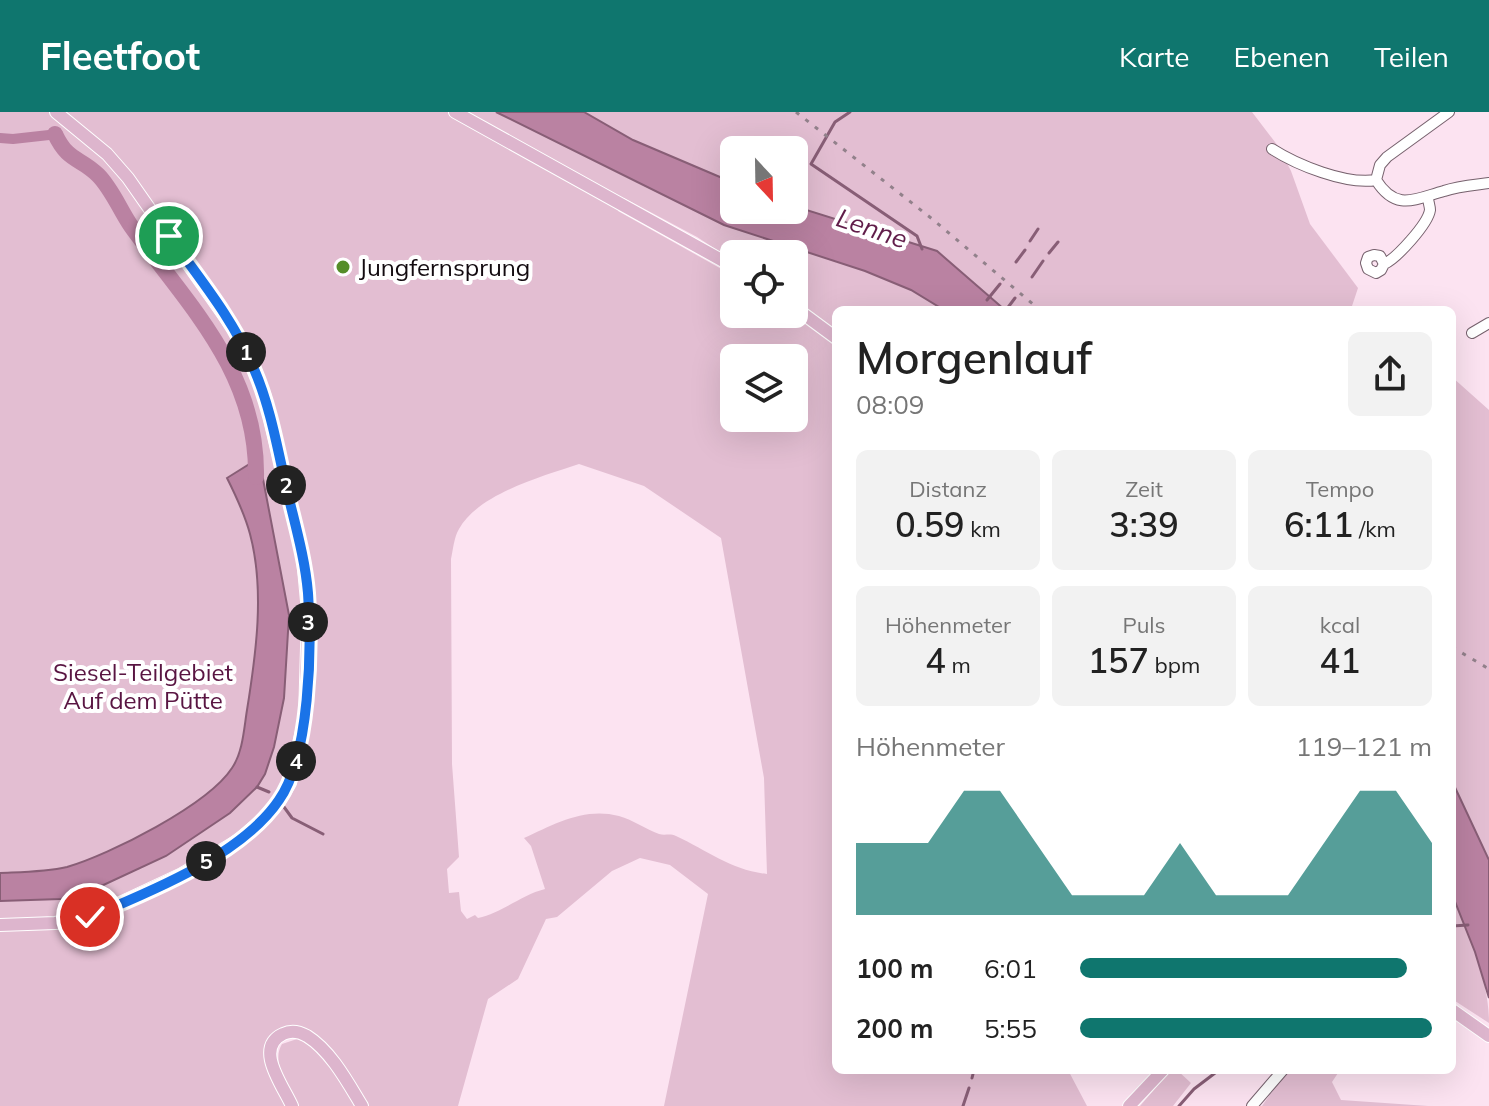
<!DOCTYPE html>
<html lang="de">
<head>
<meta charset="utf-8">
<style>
  body { margin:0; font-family:Mulish,sans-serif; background:#f2f2f2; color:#222; height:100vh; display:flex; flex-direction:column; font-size:30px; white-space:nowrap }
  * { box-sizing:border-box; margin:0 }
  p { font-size:26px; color:#767676 }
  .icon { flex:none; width:44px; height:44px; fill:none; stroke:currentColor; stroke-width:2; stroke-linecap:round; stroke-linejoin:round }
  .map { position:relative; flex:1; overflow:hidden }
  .side { position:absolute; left:832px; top:194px; width:624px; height:768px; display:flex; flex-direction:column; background:#fff; border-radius:12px; box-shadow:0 8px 32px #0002 }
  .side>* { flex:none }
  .needle { width:52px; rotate:158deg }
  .tools { position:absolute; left:720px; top:24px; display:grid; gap:16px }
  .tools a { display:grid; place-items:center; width:88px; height:88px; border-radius:12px; background:#fff; box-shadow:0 8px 32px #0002; font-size:40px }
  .pin { position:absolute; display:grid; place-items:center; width:68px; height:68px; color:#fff; margin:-34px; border:4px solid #fff; border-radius:50%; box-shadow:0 2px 8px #0007 }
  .km { position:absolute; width:40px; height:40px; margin:-20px; border-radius:50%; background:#222; color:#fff; font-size:22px; line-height:40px; text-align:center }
  .round { display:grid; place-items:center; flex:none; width:84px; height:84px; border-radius:12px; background:#f2f2f2 }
  .overview { display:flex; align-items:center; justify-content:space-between; height:136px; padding:0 24px }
  h1 { font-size:44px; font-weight:600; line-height:60px }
  .stats { display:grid; grid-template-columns:repeat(3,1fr); gap:12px; height:136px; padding:8px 24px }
  .stats div { display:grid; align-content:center; border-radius:12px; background:#f2f2f2; text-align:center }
  .stats b { font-size:34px; font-weight:600 }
  .stats small { font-size:22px; font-weight:400 }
  .stats p { font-size:22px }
  .chart { height:224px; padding:16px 24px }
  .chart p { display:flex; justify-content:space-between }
  .chart svg { width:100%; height:144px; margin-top:8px; fill:#0f766e; opacity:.7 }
  ul { padding:0 24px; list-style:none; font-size:26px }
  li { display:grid; grid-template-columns:128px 96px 1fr; align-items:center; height:60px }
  li i { height:20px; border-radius:10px; background:#0f766e }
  header { display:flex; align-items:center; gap:48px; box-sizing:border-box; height:112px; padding:0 40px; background:#0f766e; color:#fff }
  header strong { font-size:38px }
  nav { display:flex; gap:44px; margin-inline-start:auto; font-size:28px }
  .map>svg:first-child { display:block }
  .green { fill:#e3bed2; fill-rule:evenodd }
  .water { fill:#ba82a2; stroke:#885e76; stroke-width:2 }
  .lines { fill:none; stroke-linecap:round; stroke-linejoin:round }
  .stream { stroke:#885e76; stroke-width:3 }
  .canal { stroke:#ba82a2; stroke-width:10 }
  .river { stroke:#ba82a2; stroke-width:16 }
  .minor-casing { stroke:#76616d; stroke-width:12 }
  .major-casing { stroke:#fff; stroke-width:14 }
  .minor { stroke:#fff; stroke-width:10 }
  .major { stroke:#ddb5cd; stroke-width:12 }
  .rail { stroke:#92818b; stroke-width:3; stroke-dasharray:4 8; stroke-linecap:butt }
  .route-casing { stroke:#fff; stroke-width:16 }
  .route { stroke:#1a73e8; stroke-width:10 }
  .poi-dot { fill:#558d29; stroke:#fff; stroke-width:3 }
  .labels { text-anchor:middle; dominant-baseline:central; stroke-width:8; stroke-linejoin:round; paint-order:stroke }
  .poi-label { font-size:24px; fill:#130b10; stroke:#fff; text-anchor:start }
  .park-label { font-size:24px; fill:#591542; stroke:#fff }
  .water-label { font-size:26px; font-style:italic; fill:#611d4a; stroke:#fff }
</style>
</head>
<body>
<header>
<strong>Fleetfoot</strong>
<nav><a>Karte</a><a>Ebenen</a><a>Teilen</a></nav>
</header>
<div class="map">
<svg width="1489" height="994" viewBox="0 0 1489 994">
  <rect width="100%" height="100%" fill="#fce3f1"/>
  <!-- green -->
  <path class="green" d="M 0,0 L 496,0 L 724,113 L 865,159 L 911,178 L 944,198 L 836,198 L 836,221 L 794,190 L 794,142 L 734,142 L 734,149 L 697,125 L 624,86 L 618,99 L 734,164 L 734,202 L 794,202 L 836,234 L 836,958 L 1068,958 L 1087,994 L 664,994 L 708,782 L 670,753 L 640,746 L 612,759 L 557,805 L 546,807 L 518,867 L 488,887 L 458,994 L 368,994 C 358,976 321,928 304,918 C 296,914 288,912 280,917 C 248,936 275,972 287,994 L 0,994 ZM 734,246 L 794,246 L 794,306 L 734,306 ZM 579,352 L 644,374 L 721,426 L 764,666 L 767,762 C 731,758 708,739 676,724 C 670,721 665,724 659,722 C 646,717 633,708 619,704 C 584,695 555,712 524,726 L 531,734 L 545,777 C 521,783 502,801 478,806 L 475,803 L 467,807 L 461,799 L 459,780 L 449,781 L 447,757 L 459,745 L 452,652 L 451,447 C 453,438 454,425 459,417 C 478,382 543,364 579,352 Z
    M 584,0 L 1252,0 L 1278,34 L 1291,59 L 1310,112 L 1358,176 L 1352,194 L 1356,198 L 1005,198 L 937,139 L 794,94 L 794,38 L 734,38 L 734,71 L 633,28 Z
    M 1452,265 L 1489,298 L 1489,748 L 1452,669 Z
    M 1452,782 C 1469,823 1489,867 1489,911 L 1452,887 Z
    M 297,927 C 323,937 341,972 355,994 L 298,994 C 291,975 270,952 282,932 Z
    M 1171,958 L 1177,958 L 1191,971 L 1173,994 L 1140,994 Z
    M 1287,958 L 1340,958 L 1332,970 L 1341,988 L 1428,994 L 1262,994 Z"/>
  <!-- water -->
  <path class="water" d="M 496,0 L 584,0 L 633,28 L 734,71 L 734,98 L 794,98 L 794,94 L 937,139 L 1005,198 L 944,198 L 911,178 L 865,159 L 724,113 Z
    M 259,346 L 289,503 L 284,586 L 274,635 L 265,662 L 257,675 L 230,701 L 166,744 L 97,776 L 61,787 L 0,789 L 0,761 C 22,760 45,760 67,755 C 109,743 208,693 232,656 C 243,640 244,616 247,598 C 256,542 265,478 250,422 C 245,403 236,384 227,366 Z
    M 1452,669 L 1489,748 L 1489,886 L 1475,840 L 1452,782 Z"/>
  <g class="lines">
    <!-- stream -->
    <path class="stream" d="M 850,0 L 835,10 L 811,52 L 917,124 L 922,137
      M 1030,129 L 1038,117
      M 1049,141 L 1058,130
      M 1016,150 L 1025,138
      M 1032,165 L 1043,149
      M 987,188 L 1000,172
      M 1006,198 L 1015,186
      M 257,675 L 269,680
      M 284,695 L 292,706 L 323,722
      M 1452,814 L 1468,813
      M 972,966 L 973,962
      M 963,994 L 969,976
      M 1179,994 L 1194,977 L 1219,958"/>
    <!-- canal -->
    <path class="canal" d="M 0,26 L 13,27 L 58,22"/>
    <!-- river -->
    <path class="river" d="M 55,22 C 68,50 80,45 98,63 C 112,77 120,98 131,114 C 188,193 258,260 256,365"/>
    <!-- minor casing -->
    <g class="minor-casing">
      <path id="minor" d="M 1272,37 C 1297,53 1346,73 1376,68
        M 1376,68 C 1396,100 1415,87 1444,79 C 1458,74 1474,73 1489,71
        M 1376,68 L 1380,53 L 1387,45 L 1449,0
        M 1384,152 L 1380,144 L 1374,143 L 1368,145 L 1366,151 L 1368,157 L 1376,161 L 1381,158 L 1384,152 C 1396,147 1428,112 1430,98 C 1430,94 1428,90 1428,85
        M 1472,221 L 1489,211
        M 1252,994 L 1283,958"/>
    </g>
    <!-- major casing -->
    <g class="major-casing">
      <path id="major" d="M 455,0 L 734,155
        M 794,195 L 836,226
        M 0,813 L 55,811 L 90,805 L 182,762 L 239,728 L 261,709 L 278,691 L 290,671 L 305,606 L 308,500 L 303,446 L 265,285 L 254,255 L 235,219 L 128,66 L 107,42 L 56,0
        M 1452,898 L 1489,924
        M 292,994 C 284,975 253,936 283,922 C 291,918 300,920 307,924 C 331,939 348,971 362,994
        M 1129,994 L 1163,958"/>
    </g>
    <!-- minor -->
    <use href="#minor" class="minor"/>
    <!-- major -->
    <use href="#major" class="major"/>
    <!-- rail -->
    <path class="rail" d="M 796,0 L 931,106 L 1040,198
      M 1452,535 L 1489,557"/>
  </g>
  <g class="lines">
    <!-- route casing -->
    <g class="route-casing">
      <path id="route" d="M 90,805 C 150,780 242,743 279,688 C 310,644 312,535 308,481 C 305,445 294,409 286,374 C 277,334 270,294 254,257 C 234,208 199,166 169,124"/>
    </g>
    <!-- route -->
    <use href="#route" class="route"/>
  </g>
  <!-- markers -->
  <circle class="poi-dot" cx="343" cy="155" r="8"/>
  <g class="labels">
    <!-- poi labels -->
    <g class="poi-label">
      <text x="359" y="155">Jungfernsprung</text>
    </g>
    <!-- park labels -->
    <g class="park-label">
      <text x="143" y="560">Siesel-Teilgebiet<tspan x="143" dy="28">Auf dem Pütte</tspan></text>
    </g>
    <!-- water labels -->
    <g class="water-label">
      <text transform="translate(872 116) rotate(19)">Lenne</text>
    </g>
  </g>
</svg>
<div class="tools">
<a><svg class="needle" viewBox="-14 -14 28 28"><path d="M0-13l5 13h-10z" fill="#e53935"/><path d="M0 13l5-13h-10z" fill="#767676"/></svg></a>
<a><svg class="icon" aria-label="locate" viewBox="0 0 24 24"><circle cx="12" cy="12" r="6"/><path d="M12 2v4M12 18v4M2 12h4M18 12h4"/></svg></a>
<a><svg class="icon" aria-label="layers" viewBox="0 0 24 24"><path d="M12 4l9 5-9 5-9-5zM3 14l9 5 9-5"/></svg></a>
</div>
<div class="pin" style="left:169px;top:124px;background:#1e9e55"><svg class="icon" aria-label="arrive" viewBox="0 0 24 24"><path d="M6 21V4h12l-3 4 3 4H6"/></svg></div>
<div class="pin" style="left:90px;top:805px;background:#d93025"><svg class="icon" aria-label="check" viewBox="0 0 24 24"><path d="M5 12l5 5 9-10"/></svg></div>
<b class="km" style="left:246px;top:240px">1</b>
<b class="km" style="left:286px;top:373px">2</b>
<b class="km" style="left:308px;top:510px">3</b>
<b class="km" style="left:296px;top:649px">4</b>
<b class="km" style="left:206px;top:749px">5</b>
<section class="side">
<div class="overview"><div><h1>Morgenlauf</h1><p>08:09</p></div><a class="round"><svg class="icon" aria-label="share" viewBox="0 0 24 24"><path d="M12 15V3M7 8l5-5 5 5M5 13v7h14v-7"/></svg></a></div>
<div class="stats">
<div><p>Distanz</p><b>0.59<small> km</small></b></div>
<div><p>Zeit</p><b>3:39</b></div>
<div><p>Tempo</p><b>6:11<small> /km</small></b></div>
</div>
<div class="stats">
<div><p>Höhenmeter</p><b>4<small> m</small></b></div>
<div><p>Puls</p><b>157<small> bpm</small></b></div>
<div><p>kcal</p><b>41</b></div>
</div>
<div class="chart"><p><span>Höhenmeter</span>119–121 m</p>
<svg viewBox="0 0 160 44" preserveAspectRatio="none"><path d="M0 44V22L10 22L20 22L30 6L40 6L50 22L60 38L70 38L80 38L90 22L100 38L110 38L120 38L130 22L140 6L150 6L160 22V44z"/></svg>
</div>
<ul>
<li><b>100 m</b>6:01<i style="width:93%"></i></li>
<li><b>200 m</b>5:55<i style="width:100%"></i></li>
</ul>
</section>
</div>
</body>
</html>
